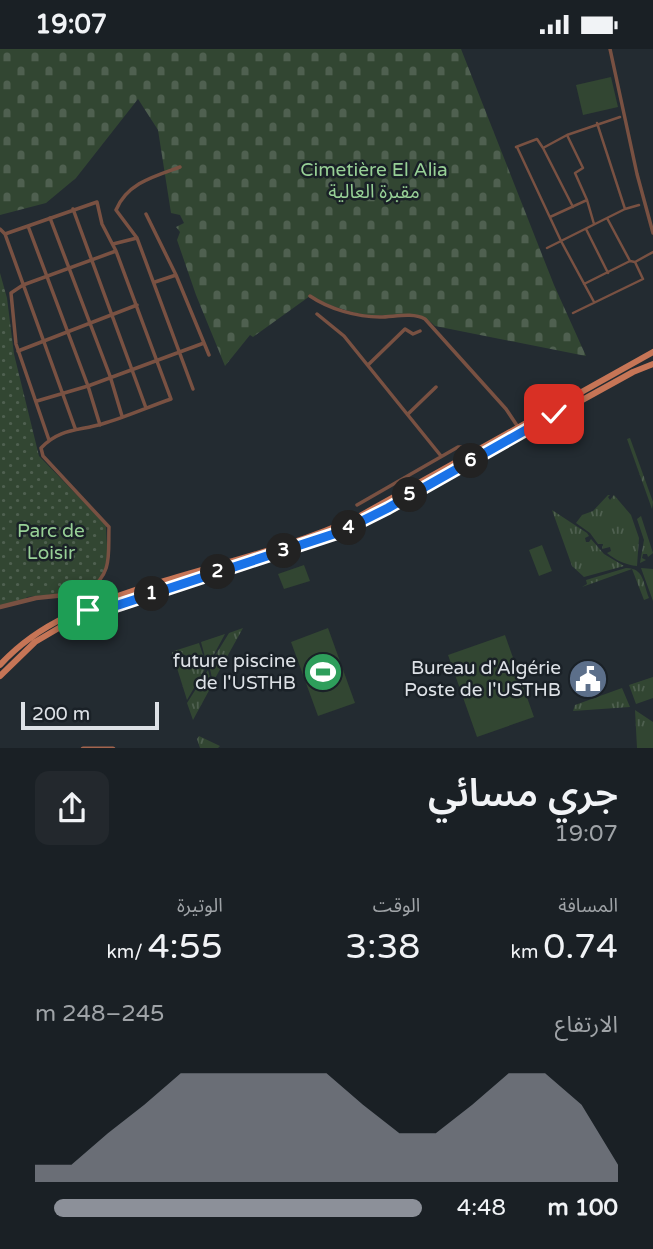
<!DOCTYPE html>
<html lang="ar">
<head>
<meta charset="utf-8">
<style>
  body { margin:0; font-family:"Varela Round","Noto Sans Arabic",sans-serif; background:#23282d; color:#f1f3f6; direction:rtl; height:100vh; display:flex; flex-direction:column; font-size:26px; white-space:nowrap }
  * { box-sizing:border-box; margin:0 }
  p { font-size:23px; color:#9fa3a7 }
  .icon { flex:none; width:38px; height:38px; fill:none; stroke:currentColor; stroke-width:2; stroke-linecap:round; stroke-linejoin:round }
  .map { position:relative; height:699px; overflow:hidden; direction:ltr }
  .panel { display:flex; flex-direction:column; background:#1a2025; flex:1 }
  .panel>* { flex:none }
  .scale { position:absolute; left:21px; bottom:18px; width:138px; box-sizing:border-box; padding-left:7px; border:4px solid #dde1e6; border-top:0; font-size:19px; line-height:24px; white-space:nowrap; color:#dde1e6; -webkit-text-stroke:5px #1a2127; paint-order:stroke }
  .pin { position:absolute; display:grid; place-items:center; width:60px; height:60px; color:#fff; margin:-30px; border-radius:14px; box-shadow:0 4px 10px #0006 }
  .km { position:absolute; width:35px; height:35px; margin:-18px; border-radius:50%; background:#222; color:#fff; font-size:19px; line-height:35px; text-align:center }
  .round { display:grid; place-items:center; flex:none; width:74px; height:74px; border-radius:14px; background:#23282d }
  .headline { display:flex; align-items:center; justify-content:space-between; height:119px; padding:0 35px }
  h1 { font-size:38px; font-weight:600; line-height:52px }
  .figures { display:grid; grid-template-columns:repeat(3,1fr); gap:10px; height:119px; padding:7px 35px }
  .figures div { display:grid; align-content:center }
  .figures b { font-size:35px; font-weight:600 }
  .figures small { font-size:19px; font-weight:400 }
  .figures p { font-size:19px }
  .chart { height:196px; padding:14px 35px }
  .chart p { display:flex; justify-content:space-between }
  .chart svg { width:100%; height:126px; margin-top:7px; fill:#8c9099; opacity:.7 }
  ul { padding:0 35px; list-style:none; font-size:23px }
  li { display:grid; grid-template-columns:112px 84px 1fr; align-items:center; height:52px }
  li i { height:18px; border-radius:9px; background:#8c9099 }
  .status { display:flex; justify-content:space-between; align-items:center; height:49px; padding:0 35px; background:#1a2025; direction:ltr }
  .status svg { height:19px; fill:currentColor }
  .map>svg:first-child { display:block }
  .grass { fill:url(#grass-tufts) }
  .cemetery { fill:url(#cemetery-stones) }
  .park { fill:url(#park-dots) }
  .pitch { fill:#324632 }
  .lines { fill:none; stroke-linecap:round; stroke-linejoin:round }
  .pedestrian { stroke:#795142; stroke-width:2.5 }
  .minor { stroke:#795142; stroke-width:3.5 }
  .tertiary { stroke:#795142; stroke-width:4.5 }
  .secondary { stroke:#a4654e; stroke-width:5 }
  .primary { stroke:#c67556; stroke-width:6 }
  .route-casing { stroke:#fff; stroke-width:14 }
  .route { stroke:#1a73e8; stroke-width:9 }
  .labels { text-anchor:middle; dominant-baseline:central; stroke-width:5; stroke-linejoin:round; paint-order:stroke }
  .park-label { font-size:19px; fill:#97d096; stroke:#1a2127 }
  .poi-label { font-size:19px; fill:#dde1e6; stroke:#1a2127; text-anchor:end }
</style>
</head>
<body>
<div class="status"><b>19:07</b><svg viewBox="0 0 49 12"><path d="M0 12V9h3v3zM5 12V6h3v6zM10 12V3h3v9zM15 12V0h3v12zM26 1h20v11H26zM47 4h2v5h-2z"/></svg></div>
<div class="map">
<svg width="653" height="700" viewBox="0 0 653 700">
  <defs>
    <pattern id="grass-tufts" width="24" height="20" patternUnits="userSpaceOnUse" patternTransform="scale(1.75)"><rect width="24" height="20" fill="#324632"/><path d="M3 7l-1-3M5 7V3M7 7l1-3M15 17l-1-3M17 17v-4M19 17l1-3" fill="none" stroke="#4f6050"/></pattern>
    <pattern id="cemetery-stones" width="16" height="16" patternUnits="userSpaceOnUse" patternTransform="scale(1.75)"><rect width="16" height="16" fill="#324632"/><path d="M2 7V4a2 2 0 0 1 4 0v3zM10 15v-3a2 2 0 0 1 4 0v3z" fill="#4f6050"/></pattern>
    <pattern id="park-dots" width="8" height="8" patternUnits="userSpaceOnUse" patternTransform="scale(1.75)"><rect width="8" height="8" fill="#324632"/><path d="M2 2h.1M6 6h.1" fill="none" stroke="#4f6050" stroke-width="1.8" stroke-linecap="round"/></pattern>
  </defs>
  <rect width="100%" height="100%" fill="#232b31"/>
  <!-- grass -->
  <path class="grass" d="M 630,389 L 653,453 L 652,460 L 627,390 Z
    M 608,446 L 610,446 L 608,448 L 610,451 L 614,446 L 631,466 L 639,489 L 637,517 C 626,516 615,511 607,504 L 611,502 L 610,498 L 602,500 L 603,495 L 598,495 L 590,484 L 576,474 L 582,466 L 593,462 Z
    M 552,461 L 587,484 L 589,487 L 585,489 L 586,493 L 589,493 L 591,490 L 604,505 L 624,517 L 584,528 L 572,517 Z
    M 641,467 L 653,504 L 648,508 L 647,505 L 643,505 L 642,509 L 646,511 L 640,514 L 644,491 L 637,470 Z
    M 626,519 C 644,519 643,534 649,549 L 644,551 L 632,520 L 582,538 L 587,535 L 586,531 Z
    M 641,519 L 653,520 L 653,552 Z
    M 243,579 L 213,633 L 210,620 L 214,617 L 213,610 L 229,584 Z
    M 225,585 L 212,609 L 205,608 L 201,593 Z
    M 199,594 L 204,609 L 201,612 L 174,602 Z
    M 172,603 L 201,615 L 205,620 L 187,651 Z
    M 208,621 L 212,636 L 193,671 L 187,654 Z
    M 653,628 L 653,649 L 636,655 L 629,636 Z
    M 622,639 L 630,658 L 573,662 L 575,656 Z
    M 635,661 L 653,673 L 653,699 L 637,699 Z
    M 199,687 L 220,697 L 218,699 L 200,699 L 197,690 Z"/>
  <!-- cemetery -->
  <path class="cemetery" d="M 0,0 L 461,0 L 554,236 L 586,307 L 435,277 C 418,258 385,270 362,265 C 344,262 327,255 310,247 L 253,288 L 250,286 L 225,317 L 196,246 L 177,191 L 180,183 L 176,178 L 184,174 L 180,166 L 171,164 L 158,81 L 138,50 L 76,129 L 46,154 L 0,166 Z"/>
  <!-- park -->
  <path class="park" d="M 0,224 L 7,249 L 14,305 L 39,407 L 106,476 C 106,490 110,513 104,526 C 94,546 48,545 27,548 L 23,554 L 0,556 Z"/>
  <!-- pitch -->
  <path class="pitch" d="M 611,28 L 618,58 L 583,66 L 576,36 Z
    M 542,496 L 552,522 L 539,527 L 529,501 Z
    M 304,516 L 310,532 L 284,540 L 278,525 Z
    M 328,579 L 355,654 L 318,667 L 291,593 Z
    M 505,586 L 534,668 L 477,688 L 448,606 Z"/>
  <g class="lines">
    <!-- pedestrian -->
    <path class="pedestrian" d="M 597,74 L 625,160
      M 516,98 L 537,90 L 543,99 L 567,86 L 620,68
      M 517,98 L 561,192 L 594,253
      M 543,99 L 573,158
      M 587,151 L 594,175
      M 550,168 L 587,151 L 575,124 L 583,119 L 567,86
      M 607,169 L 630,212
      M 586,180 L 608,224
      M 547,199 L 625,160 L 639,156
      M 584,235 L 630,212 L 635,213
      M 573,264 L 643,230 L 635,213 L 653,203"/>
    <!-- minor -->
    <path class="minor" d="M 610,0 L 637,125 L 653,184
      M 180,118 C 155,127 127,134 116,161 L 137,189 L 193,340
      M 73,160 L 146,359
      M 146,165 L 176,226 L 209,306
      M 50,169 L 110,327 L 122,367
      M 28,177 L 88,337 L 100,376
      M 0,180 L 5,185 L 75,379
      M 5,185 L 97,153 L 102,175 L 116,202 L 171,350 C 148,358 126,368 102,375 C 79,382 60,379 41,399 L 43,407 L 109,478 C 108,506 113,524 88,542
      M 113,195 L 137,189
      M 155,233 L 176,226
      M 310,247 C 329,260 357,268 380,268 C 394,268 412,263 425,270 L 506,360 L 522,384
      M 317,265 L 344,287 L 441,407
      M 18,302 L 137,256
      M 368,316 L 405,280 L 413,285 L 420,282
      M 37,352 L 88,337 L 204,294
      M 408,365 L 436,338
      M 49,391 L 16,295 L 11,244 L 23,236 L 116,202
      M 357,456 L 458,398 L 464,398 L 470,405"/>
    <!-- tertiary -->
    <path class="tertiary" d="M 0,558 L 36,549 L 85,544"/>
    <!-- secondary -->
    <path class="secondary" d="M 83,700 L 113,700"/>
    <!-- primary -->
    <path class="primary" d="M 88,542 L 96,558
      M 84,544 L 87,559
      M 0,616 C 42,570 96,554 154,535 C 222,514 293,498 358,468 L 653,303
      M 0,627 L 35,593 L 69,573 L 351,479 L 633,323 L 653,315"/>
  </g>
  <g class="lines">
    <!-- route casing -->
    <g class="route-casing">
      <path id="route" d="M 88,561 L 91,565 L 340,483 L 388,459 L 554,365"/>
    </g>
    <!-- route -->
    <use href="#route" class="route"/>
  </g>
  <!-- icons -->
  <defs>
    <g id="stadium-disc" transform="scale(2.0125)"><circle r="9.5" fill="#2e9e5b" stroke="#1a2127"/><path d="M0-5a6.5 5 0 1 0 0 10a6.5 5 0 1 0 0-10ZM-3.5-1.8h7v3.6h-7Z" fill="#fff"/></g>
    <g id="civic-disc" transform="scale(2.0125)"><circle r="9.5" fill="#5c6f8a" stroke="#1a2127"/><path d="M-.6-6.5H3V-4.5H.6V-3L4-1V1h2V6H-6V1h2V-1L-.6-3ZM-1.2 2.5V6h2.4V2.5Z" fill="#fff"/></g>
  </defs>
  <g fill-rule="evenodd">
    <use href="#stadium-disc" x="323" y="623"/>
    <use href="#civic-disc" x="588" y="630"/>
  </g>
  <g class="labels">
    <!-- park labels -->
    <g class="park-label">
      <text x="374" y="121">Cimetière El Alia<tspan x="374" dy="22">مقبرة العالية</tspan></text>
      <text x="51" y="482">Parc de<tspan x="51" dy="22">Loisir</tspan></text>
    </g>
    <!-- poi labels -->
    <g class="poi-label">
      <text x="296" y="612">future piscine<tspan x="296" dy="22">de l'USTHB</tspan></text>
      <text x="561" y="619">Bureau d'Algérie<tspan x="561" dy="22">Poste de l'USTHB</tspan></text>
    </g>
  </g>
</svg>
<div class="scale">200 m</div>
<div class="pin" style="left:88px;top:561px;background:#1e9e55"><svg class="icon" aria-label="arrive" viewBox="0 0 24 24"><path d="M6 21V4h12l-3 4 3 4H6"/></svg></div>
<div class="pin" style="left:554px;top:365px;background:#d93025"><svg class="icon" aria-label="check" viewBox="0 0 24 24"><path d="M5 12l5 5 9-10"/></svg></div>
<b class="km" style="left:152px;top:545px">1</b>
<b class="km" style="left:218px;top:523px">2</b>
<b class="km" style="left:284px;top:502px">3</b>
<b class="km" style="left:349px;top:479px">4</b>
<b class="km" style="left:410px;top:446px">5</b>
<b class="km" style="left:471px;top:412px">6</b>
</div>
<section class="panel">
<div class="headline"><div><h1>جري مسائي</h1><p>19:07</p></div><a class="round"><svg class="icon" aria-label="share" viewBox="0 0 24 24"><path d="M12 15V3M7 8l5-5 5 5M5 13v7h14v-7"/></svg></a></div>
<div class="figures">
<div><p>المسافة</p><b>0.74<small> km</small></b></div>
<div><p>الوقت</p><b>3:38</b></div>
<div><p>الوتيرة</p><b>4:55<small> /km</small></b></div>
</div>
<div class="chart"><p><span>الارتفاع</span>245–248 m</p>
<svg viewBox="0 0 160 44" preserveAspectRatio="none"><path d="M0 44V38L10 38L20 27L30 17L40 6L50 6L60 6L70 6L80 6L90 17L100 27L110 27L120 17L130 6L140 6L150 17L160 38V44z"/></svg>
</div>
<ul>
<li><b>100 m</b>4:48<i style="width:95%"></i></li>
</ul>
</section>
</body>
</html>
